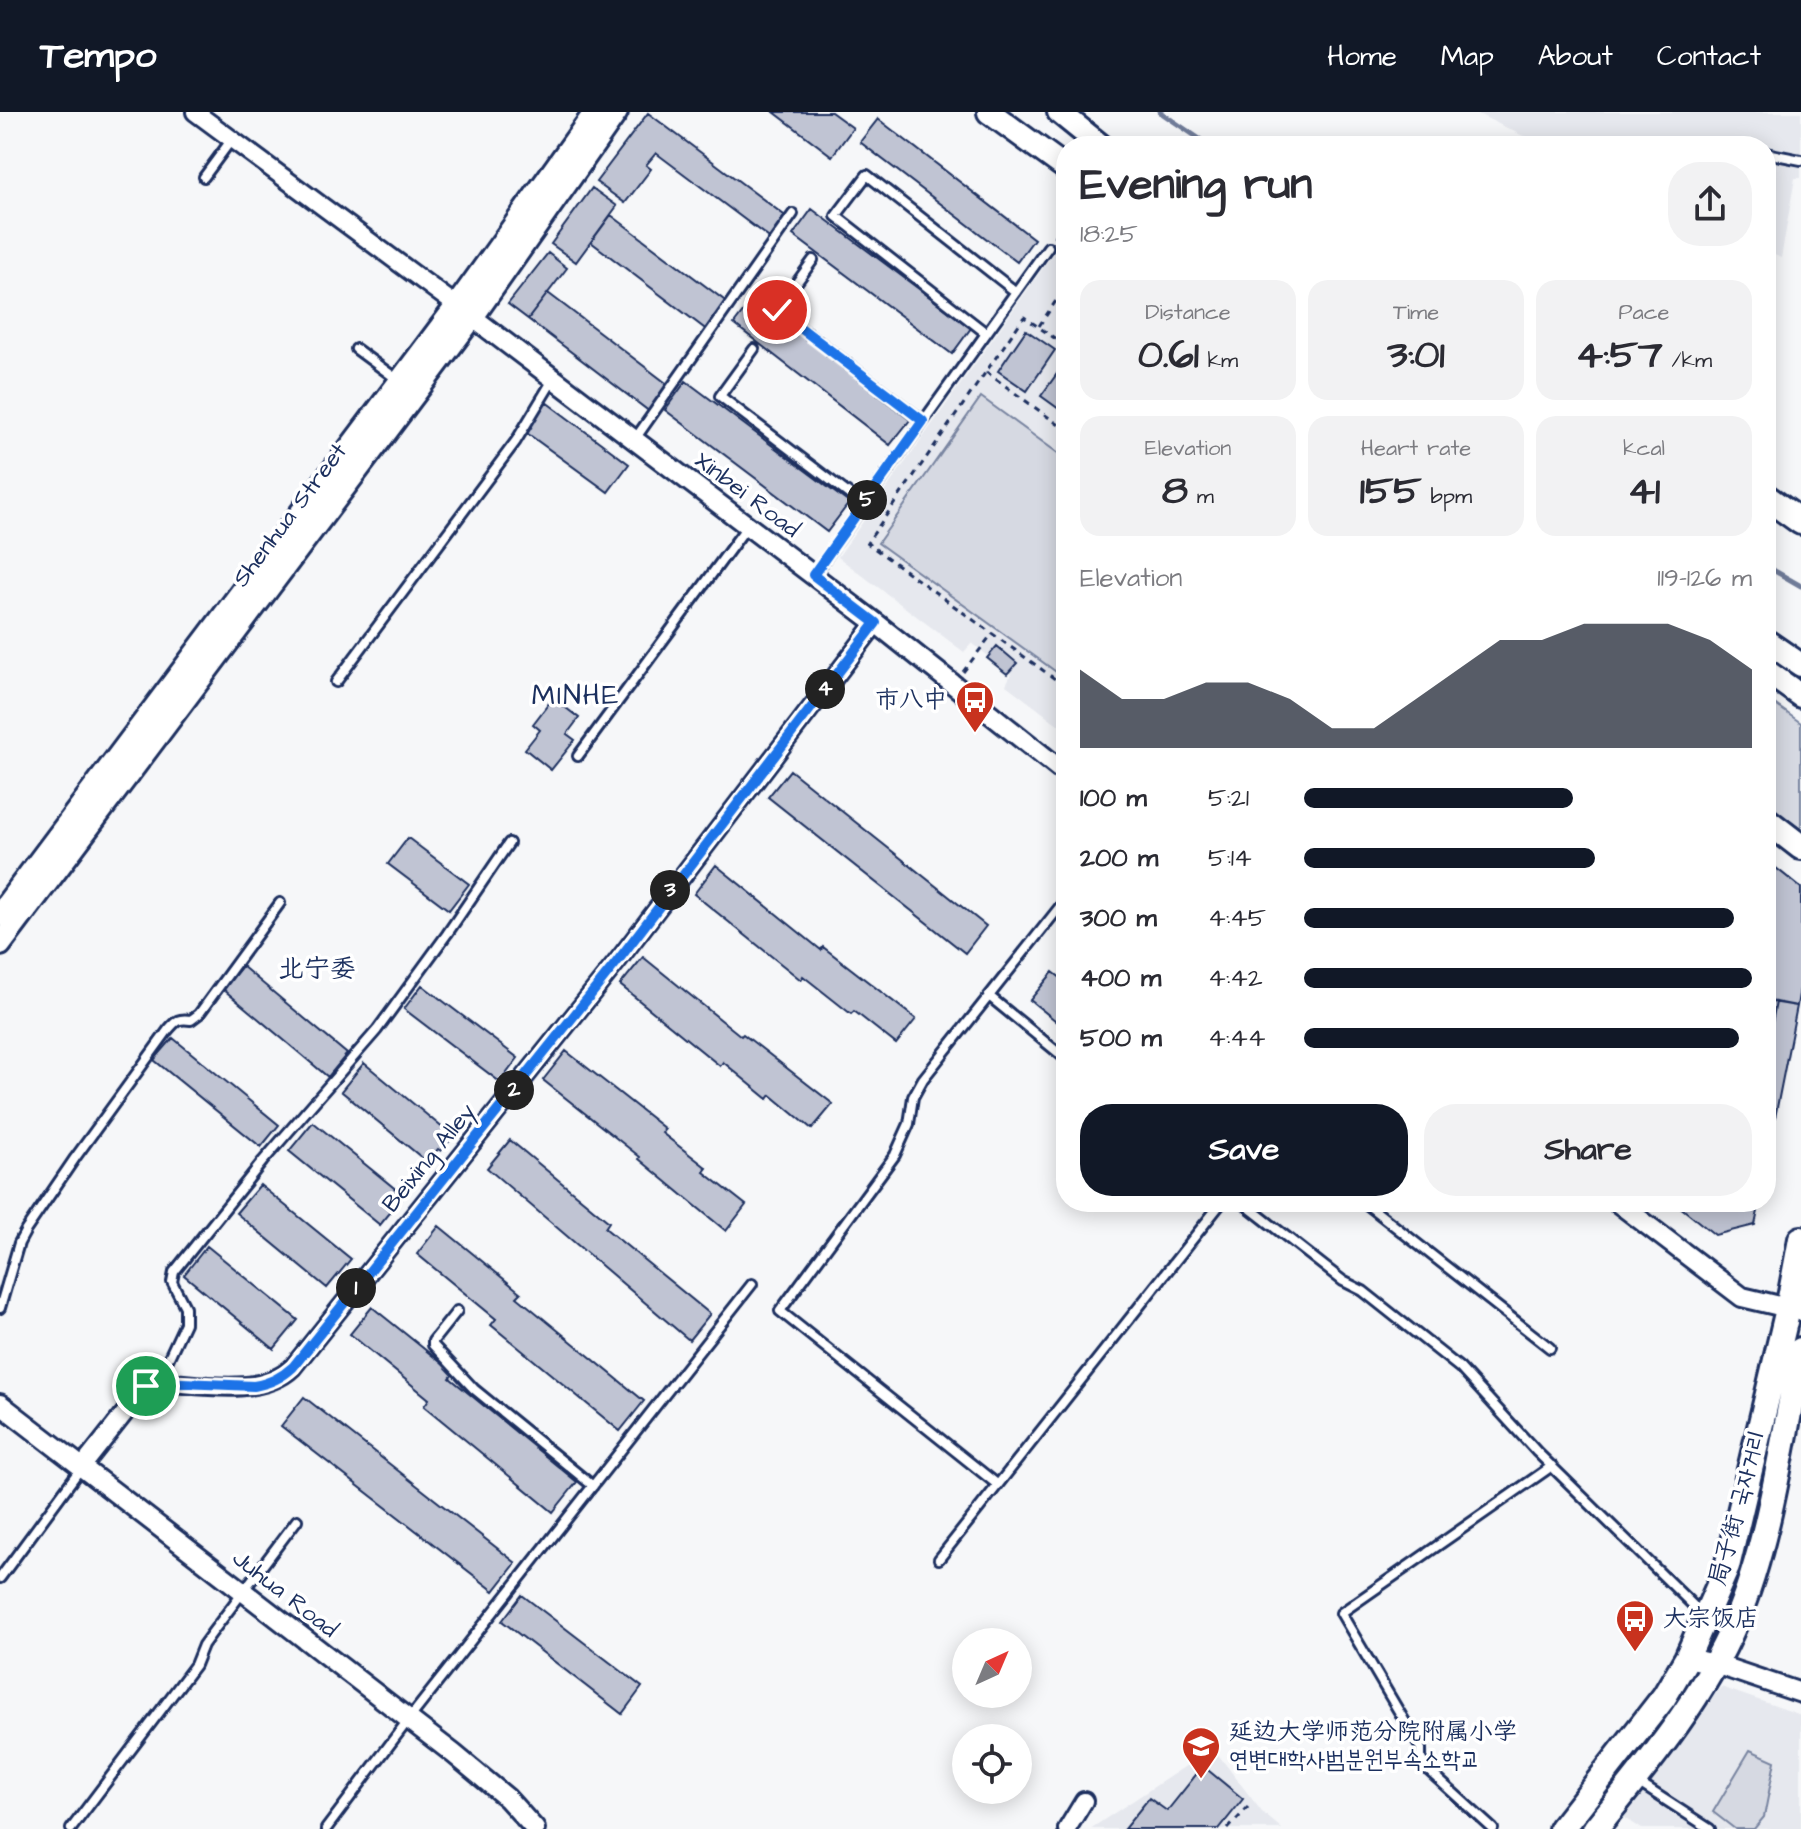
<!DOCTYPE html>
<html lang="en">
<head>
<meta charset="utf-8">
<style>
  body { margin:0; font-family:"Architects Daughter","LXGW WenKai TC","Poor Story",sans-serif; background:#f2f2f3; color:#2b2b33; height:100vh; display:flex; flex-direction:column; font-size:30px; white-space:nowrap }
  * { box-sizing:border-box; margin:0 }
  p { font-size:26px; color:#7c7c81 }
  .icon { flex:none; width:44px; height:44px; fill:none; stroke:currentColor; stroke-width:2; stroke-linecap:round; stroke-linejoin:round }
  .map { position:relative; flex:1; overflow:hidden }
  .panel { position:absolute; left:1056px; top:24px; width:720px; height:1076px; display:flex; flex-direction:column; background:#fff; border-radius:32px; box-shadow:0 4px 20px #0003 }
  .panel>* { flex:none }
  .needle { width:52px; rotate:44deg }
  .controls { position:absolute; left:952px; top:1516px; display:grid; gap:16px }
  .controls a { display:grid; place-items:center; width:80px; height:80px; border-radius:50%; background:#fff; box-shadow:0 4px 20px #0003; font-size:40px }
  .pin { position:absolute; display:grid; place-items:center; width:68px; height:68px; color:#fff; margin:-34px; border:4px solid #fff; border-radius:50%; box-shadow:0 2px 8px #0007 }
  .km { position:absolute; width:40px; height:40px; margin:-20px; border-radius:50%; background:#222; color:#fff; font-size:22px; line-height:40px; text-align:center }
  .round { display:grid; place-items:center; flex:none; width:84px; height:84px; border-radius:32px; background:#f2f2f3 }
  .headline { display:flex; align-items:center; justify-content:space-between; height:136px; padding:0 24px }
  h1 { font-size:44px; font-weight:800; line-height:60px }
  .metrics { display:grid; grid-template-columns:repeat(3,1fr); gap:12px; height:136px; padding:8px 24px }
  .metrics div { display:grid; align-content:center; border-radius:20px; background:#f2f2f3; text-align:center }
  .metrics b { font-size:40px; font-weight:800 }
  .metrics small { font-size:22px; font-weight:400 }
  .metrics p { font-size:22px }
  .chart { height:224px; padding:16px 24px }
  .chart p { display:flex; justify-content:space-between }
  .chart svg { width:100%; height:144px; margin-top:8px; fill:#111827; opacity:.7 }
  .action { display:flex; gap:16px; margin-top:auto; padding:16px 24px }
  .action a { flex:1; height:92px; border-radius:32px; background:#111827; color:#fff; font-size:32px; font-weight:800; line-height:92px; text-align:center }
  .action a+a { background:#f2f2f3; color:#2b2b33 }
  ul { padding:0 24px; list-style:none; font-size:26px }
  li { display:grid; grid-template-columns:128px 96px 1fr; align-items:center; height:60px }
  li i { height:20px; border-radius:10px; background:#111827 }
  header { display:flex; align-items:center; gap:48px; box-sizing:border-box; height:112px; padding:0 40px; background:#111827; color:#fff }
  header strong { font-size:38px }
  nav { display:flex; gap:44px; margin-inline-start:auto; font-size:28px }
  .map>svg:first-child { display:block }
  .built { fill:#e6e8ee }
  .green { fill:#d6d9e2; stroke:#7884a0; stroke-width:2 }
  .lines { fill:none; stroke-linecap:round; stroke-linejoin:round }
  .stream { stroke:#707c99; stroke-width:5 }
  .building { fill:#c0c4d3; stroke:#1b2f5e; stroke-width:2 }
  .service-casing { stroke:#1b2f5e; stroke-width:14 }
  .minor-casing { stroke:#1b2f5e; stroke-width:22 }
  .tertiary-casing { stroke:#1b2f5e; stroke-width:24 }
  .secondary-casing { stroke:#1b2f5e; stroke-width:28 }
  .primary-casing { stroke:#1b2f5e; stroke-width:30 }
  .path { stroke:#1b2f5e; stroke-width:3; stroke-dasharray:6 6; stroke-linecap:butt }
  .service { stroke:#fff; stroke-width:8 }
  .minor { stroke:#fff; stroke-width:16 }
  .tertiary { stroke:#fff; stroke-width:18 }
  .secondary { stroke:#fff; stroke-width:22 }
  .primary { stroke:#fff; stroke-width:24 }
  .route-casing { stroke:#fff; stroke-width:16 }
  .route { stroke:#1a73e8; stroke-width:10 }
  .labels { text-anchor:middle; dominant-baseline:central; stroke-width:7; stroke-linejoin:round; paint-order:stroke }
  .street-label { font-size:24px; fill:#1b2f5e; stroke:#fff }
  .poi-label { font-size:24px; fill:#1b2f5e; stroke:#fff; text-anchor:start }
  .neighbourhood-label { font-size:26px; fill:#1b2f5e; stroke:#fff }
  .quarter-label { font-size:28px; letter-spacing:2px; fill:#1b2f5e; stroke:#fff }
</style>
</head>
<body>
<header>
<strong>Tempo</strong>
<nav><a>Home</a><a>Map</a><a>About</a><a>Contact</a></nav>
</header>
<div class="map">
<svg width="1801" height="1717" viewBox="0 0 1801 1717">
  <rect width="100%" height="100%" fill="#f6f7f9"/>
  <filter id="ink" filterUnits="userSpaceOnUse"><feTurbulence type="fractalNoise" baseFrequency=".0125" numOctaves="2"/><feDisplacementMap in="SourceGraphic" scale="16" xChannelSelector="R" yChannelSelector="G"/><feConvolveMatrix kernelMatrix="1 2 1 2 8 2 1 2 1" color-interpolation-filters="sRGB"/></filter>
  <g filter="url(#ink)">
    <!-- built -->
    <path class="built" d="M 1474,0 L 1801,0 L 1801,66 L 1795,66 L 1781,146 L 1766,139 L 1766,34 L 1544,34 Z
      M 1065,125 L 1066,611 L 1063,616 L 1006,573 L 1011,562 L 972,531 L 964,540 L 838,445 Z
      M 1721,1575 L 1801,1603 L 1801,1717 L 1642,1717 L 1619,1702 Z
      M 1213,1636 L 1262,1700 L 1282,1717 L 1090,1717 Z"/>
    <!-- green -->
    <path class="green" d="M 981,285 L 1066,347 L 1066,567 L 878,431 Z
      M 1766,586 L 1801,611 L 1801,717 L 1766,694 Z
      M 1750,1638 L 1775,1649 L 1764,1705 L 1754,1717 L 1735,1717 L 1713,1700 Z"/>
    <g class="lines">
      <!-- stream -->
      <path class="stream" d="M 1160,0 L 1210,34
        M 1766,454 L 1801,474"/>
    </g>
    <!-- building -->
    <path class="building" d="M 774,0 L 831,0 L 853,16 L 832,44 Z
      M 648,1 L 788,106 L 772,128 L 656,41 L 646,53 L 651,57 L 625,91 L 596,70 Z
      M 878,7 L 1034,127 L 1017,150 L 860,30 Z
      M 592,76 L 617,94 L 576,150 L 551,132 Z
      M 812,97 L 971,216 L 952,242 L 793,123 Z
      M 611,103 L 728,191 L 708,219 L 591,130 Z
      M 548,141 L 567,156 L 528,207 L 508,192 Z
      M 548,181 L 670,274 L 650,300 L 528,207 Z
      M 754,186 L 910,308 L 890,333 L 734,212 Z
      M 1026,218 L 1055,238 L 1027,279 L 998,259 Z
      M 1064,252 L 1066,253 L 1066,302 L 1041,284 Z
      M 686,269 L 849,391 L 827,420 L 665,298 Z
      M 546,290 L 629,352 L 608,380 L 524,319 Z
      M 997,534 L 1017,551 L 1007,562 L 987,546 Z
      M 553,586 L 579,606 L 567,622 L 575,628 L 551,658 L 525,637 L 540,618 L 533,612 Z
      M 790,658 L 986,814 L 965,841 L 768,685 Z
      M 408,726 L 469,772 L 449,798 L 388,752 Z
      M 1766,748 L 1801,776 L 1801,871 L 1797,894 L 1766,889 L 1766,825 L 1769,810 L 1766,800 Z
      M 716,753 L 821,838 L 823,835 L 916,907 L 896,932 L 854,899 L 851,902 L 803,864 L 801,868 L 694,782 Z
      M 643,845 L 741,924 L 743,922 L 833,992 L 812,1017 L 771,983 L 768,987 L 723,950 L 720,954 L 620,873 Z
      M 242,854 L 347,942 L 328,965 L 223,877 Z
      M 1053,860 L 1066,870 L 1066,917 L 1030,888 Z
      M 422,873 L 518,946 L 500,970 L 404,897 Z
      M 1766,889 L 1776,890 L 1766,942 Z
      M 1776,890 L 1797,894 L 1771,1026 L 1766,1025 L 1766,942 Z
      M 173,926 L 279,1013 L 261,1035 L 154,948 Z
      M 566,939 L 665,1017 L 662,1021 L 707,1056 L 704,1060 L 746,1093 L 726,1119 L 639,1047 L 640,1045 L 543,968 Z
      M 364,951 L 450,1022 L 448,1024 L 451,1027 L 441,1039 L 438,1037 L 427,1050 L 341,979 Z
      M 313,1010 L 404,1084 L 380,1113 L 289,1039 Z
      M 510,1028 L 609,1110 L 605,1116 L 710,1202 L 689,1228 L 487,1056 Z
      M 260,1073 L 351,1147 L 327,1176 L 236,1101 Z
      M 1674,1090 L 1760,1090 L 1755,1113 L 1715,1123 Z
      M 439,1114 L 521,1181 L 517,1185 L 644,1289 L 620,1319 L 491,1213 L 496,1207 L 417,1142 Z
      M 207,1134 L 298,1208 L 274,1237 L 184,1163 Z
      M 372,1195 L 454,1261 L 450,1266 L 577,1370 L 553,1400 L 424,1294 L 429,1287 L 350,1222 Z
      M 304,1285 L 516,1451 L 494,1479 L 281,1314 Z
      M 522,1483 L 642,1575 L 622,1602 L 502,1509 Z
      M 1203,1654 L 1243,1687 L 1219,1717 L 1124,1717 L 1149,1686 L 1167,1699 Z"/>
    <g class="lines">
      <!-- service casing -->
      <g class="service-casing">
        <path id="service" d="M 1766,41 L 1801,48
          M 204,65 L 232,27
          M 813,148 L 777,198 L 923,309
          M 986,221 L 836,104 L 867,63 L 1016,180
          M 356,237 L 398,268
          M 754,237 L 720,284 L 863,393
          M 635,327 L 793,102
          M 814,462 L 1048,135
          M 336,570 L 516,329 L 554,266
          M 578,644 L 748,413
          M 989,884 L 1066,947
          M 1242,1090 L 1343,1169 L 1363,1179 L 1460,1256 L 1537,1340 L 1702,1502
          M 1364,1090 L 1550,1236
          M 0,1196 L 19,1131 L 26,1118 L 75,1046 L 168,918 C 176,909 178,906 191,908 L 199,902 L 280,791
          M 457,1199 L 433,1229 L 433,1233 L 474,1277 L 593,1374
          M 158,1269 L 185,1211 L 185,1195 L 172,1170 L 174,1160 L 263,1049 L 377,918 L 447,822 L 509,731
          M 998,1373 L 780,1199 L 895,1043 L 909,1012 L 913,985 L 923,967 L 1066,787
          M 939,1447 L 1222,1090
          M 0,1466 L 81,1356
          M 1639,1671 L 1710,1717
          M 71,1717 L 195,1553 L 203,1533 L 211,1522 L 297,1408
          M 326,1717 L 409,1607 L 752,1172
          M 1493,1717 L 1428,1658 L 1421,1647 L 1421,1637 L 1341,1501 L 1552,1354"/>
      </g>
      <!-- minor casing -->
      <g class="minor-casing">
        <path id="minor" d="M 195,0 L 457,194
          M 82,1355 L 146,1274 L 158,1270 C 199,1272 261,1286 293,1255 L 616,851 L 876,511
          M 1067,1717 L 1084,1689"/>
      </g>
      <!-- tertiary casing -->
      <g class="tertiary-casing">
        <path id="tertiary" d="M 463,198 L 876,511 L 1066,662
          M 1617,1090 L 1742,1185 L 1801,1199
          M 0,1292 L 454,1642 L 507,1686 L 535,1717
          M 1687,1546 L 1715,1552 L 1801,1581"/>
      </g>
      <!-- secondary casing -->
      <g class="secondary-casing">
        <path id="secondary" d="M 989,0 L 1066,56
          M 1059,0 L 1101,34
          M 1766,529 L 1801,553
          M 1766,559 L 1801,584
          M 0,802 L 457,194 L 596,0
          M 0,832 L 472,205 L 616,0"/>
      </g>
      <!-- primary casing -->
      <g class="primary-casing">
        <path id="primary" d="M 1766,385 L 1801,410
          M 1766,708 L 1801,735
          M 1561,1717 L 1664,1585 L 1687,1546 L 1727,1455 L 1788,1197 L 1801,1127
          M 1595,1717 C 1647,1653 1702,1588 1735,1511 C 1770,1430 1783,1325 1801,1238"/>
      </g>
      <!-- path -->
      <path class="path" d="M 1054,125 L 1066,103
        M 1039,214 L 1066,174
        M 1066,234 L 1024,205 L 867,431 L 1066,575
        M 986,260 L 1066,318
        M 963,560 L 992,522
        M 1228,1717 L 1248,1695"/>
      <!-- service -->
      <use href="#service" class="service"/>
      <!-- minor -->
      <use href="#minor" class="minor"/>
      <!-- tertiary -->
      <use href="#tertiary" class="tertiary"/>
      <!-- secondary -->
      <use href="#secondary" class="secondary"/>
      <!-- primary -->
      <use href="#primary" class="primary"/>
    </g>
  </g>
  <g class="lines" filter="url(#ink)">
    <!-- route casing -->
    <g class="route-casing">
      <path id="route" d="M 146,1274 L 158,1270 L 254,1274 C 270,1271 281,1266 293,1255 L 616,851 L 876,511 L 813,463 L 923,309 L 777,198"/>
    </g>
    <!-- route -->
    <use href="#route" class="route"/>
  </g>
  <!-- icons -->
  <defs>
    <g id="bus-pin" transform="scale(2)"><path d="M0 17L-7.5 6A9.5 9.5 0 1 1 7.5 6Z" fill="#c8321e" stroke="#fff"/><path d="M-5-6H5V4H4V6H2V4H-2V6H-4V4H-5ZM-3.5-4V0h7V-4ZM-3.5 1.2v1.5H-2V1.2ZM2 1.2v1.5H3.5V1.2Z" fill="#fff"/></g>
    <g id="school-pin" transform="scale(2)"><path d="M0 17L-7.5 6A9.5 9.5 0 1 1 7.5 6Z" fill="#c8321e" stroke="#fff"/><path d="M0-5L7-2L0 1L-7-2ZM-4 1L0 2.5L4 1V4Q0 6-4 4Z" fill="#fff"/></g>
  </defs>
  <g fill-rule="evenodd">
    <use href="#bus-pin" x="975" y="588"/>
    <use href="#bus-pin" x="1635" y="1507"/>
    <use href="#school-pin" x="1201" y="1634"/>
  </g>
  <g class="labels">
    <!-- street labels -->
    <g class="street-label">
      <text transform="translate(747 383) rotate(37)">Xinbei Road</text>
      <text transform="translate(290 403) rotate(-53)">Shenhua Street</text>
      <text transform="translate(429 1046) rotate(-51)">Beixing Alley</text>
      <text transform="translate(1738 1396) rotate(-75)">局子街 국자거리</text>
      <text transform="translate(285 1482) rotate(38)">Juhua Road</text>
    </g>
    <!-- poi labels -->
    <g class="poi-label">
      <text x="947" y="588" text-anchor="end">市八中</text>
      <text x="1663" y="1507">大宗饭店</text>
      <text x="1229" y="1620">延边大学师范分院附属小学<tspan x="1229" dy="28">연변대학사범분원부속소학교</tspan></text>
    </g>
    <!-- neighbourhood labels -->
    <g class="neighbourhood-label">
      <text x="317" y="857">北宁委</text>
    </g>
    <!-- quarter labels -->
    <g class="quarter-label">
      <text x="576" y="583">MINHE</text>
    </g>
  </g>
</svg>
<div class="controls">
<a><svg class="needle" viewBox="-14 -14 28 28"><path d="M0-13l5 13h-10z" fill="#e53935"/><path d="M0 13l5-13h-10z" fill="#7c7c81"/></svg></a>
<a><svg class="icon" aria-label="locate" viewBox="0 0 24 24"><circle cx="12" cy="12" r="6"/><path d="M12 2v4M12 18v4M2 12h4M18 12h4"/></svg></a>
</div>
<div class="pin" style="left:146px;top:1274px;background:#1e9e55"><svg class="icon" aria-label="arrive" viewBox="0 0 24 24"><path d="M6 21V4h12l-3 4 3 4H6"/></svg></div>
<div class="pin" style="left:777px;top:198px;background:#d93025"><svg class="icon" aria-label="check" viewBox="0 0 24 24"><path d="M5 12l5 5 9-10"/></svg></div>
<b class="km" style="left:356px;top:1176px">1</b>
<b class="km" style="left:514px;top:978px">2</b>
<b class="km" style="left:670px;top:778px">3</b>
<b class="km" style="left:825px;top:577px">4</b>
<b class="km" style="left:867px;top:388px">5</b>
<section class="panel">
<div class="headline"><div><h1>Evening run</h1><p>18:25</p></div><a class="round"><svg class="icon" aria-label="share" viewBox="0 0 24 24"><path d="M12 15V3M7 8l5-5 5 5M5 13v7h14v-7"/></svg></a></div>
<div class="metrics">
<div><p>Distance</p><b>0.61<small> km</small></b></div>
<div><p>Time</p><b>3:01</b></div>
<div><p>Pace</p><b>4:57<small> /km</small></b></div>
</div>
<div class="metrics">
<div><p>Elevation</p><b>8<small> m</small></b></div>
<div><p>Heart rate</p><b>155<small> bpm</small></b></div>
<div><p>kcal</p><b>41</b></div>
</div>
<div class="chart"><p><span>Elevation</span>119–126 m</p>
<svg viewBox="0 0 160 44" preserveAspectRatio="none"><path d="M0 44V20L10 29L20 29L30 24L40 24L50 29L60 38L70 38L80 29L90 20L100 11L110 11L120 6L130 6L140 6L150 11L160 20V44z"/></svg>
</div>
<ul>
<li><b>100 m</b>5:21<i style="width:60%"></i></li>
<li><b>200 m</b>5:14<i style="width:65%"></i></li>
<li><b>300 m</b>4:45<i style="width:96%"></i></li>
<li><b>400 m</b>4:42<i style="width:100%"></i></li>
<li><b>500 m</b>4:44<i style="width:97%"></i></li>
</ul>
<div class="action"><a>Save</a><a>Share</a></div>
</section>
</div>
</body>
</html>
